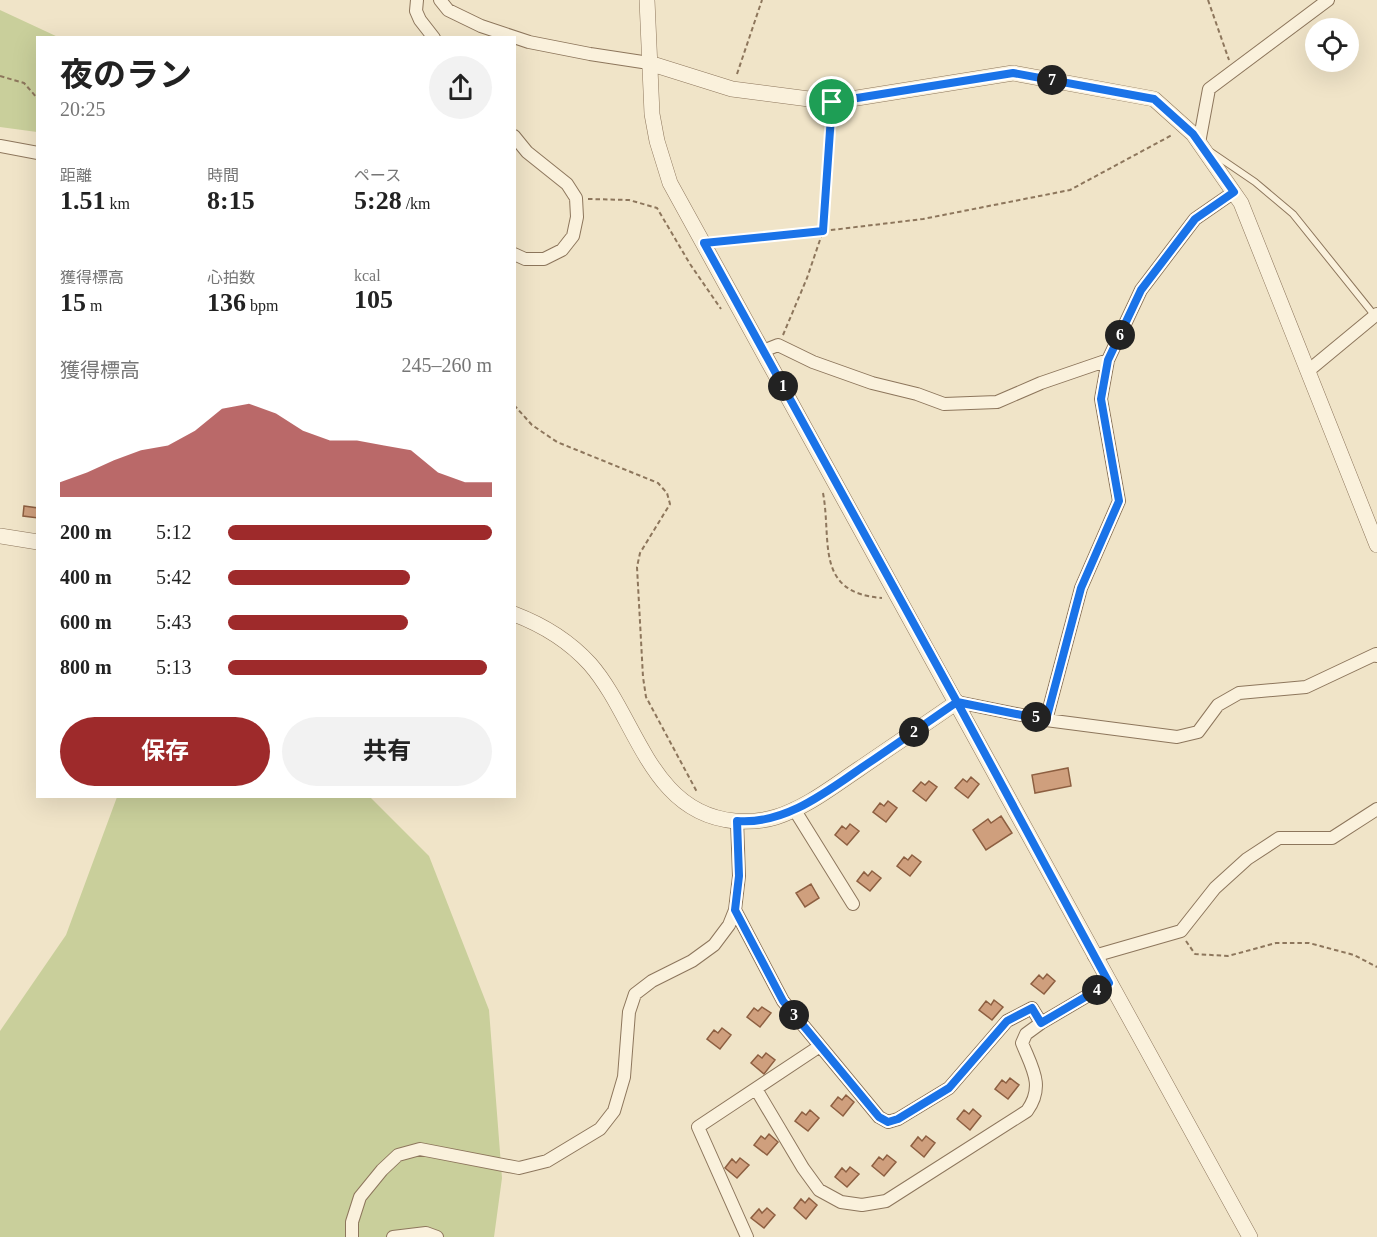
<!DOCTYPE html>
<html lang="ja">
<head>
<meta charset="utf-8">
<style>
  body { margin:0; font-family:"Times New Roman","Noto Sans JP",serif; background:#f2f2f2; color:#222; height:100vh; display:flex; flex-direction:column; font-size:22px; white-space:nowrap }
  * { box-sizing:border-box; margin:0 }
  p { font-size:20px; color:#767676 }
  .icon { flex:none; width:33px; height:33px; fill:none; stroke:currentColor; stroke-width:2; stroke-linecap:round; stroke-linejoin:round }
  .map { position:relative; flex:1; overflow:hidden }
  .panel { position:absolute; left:36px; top:36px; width:480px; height:762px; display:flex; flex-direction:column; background:#fff; border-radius:0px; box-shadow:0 6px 24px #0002 }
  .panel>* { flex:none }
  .tools { position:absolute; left:1305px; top:18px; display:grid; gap:12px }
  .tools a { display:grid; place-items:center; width:54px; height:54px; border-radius:50%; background:#fff; box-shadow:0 6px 24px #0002; font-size:30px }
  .pin { position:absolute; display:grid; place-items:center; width:51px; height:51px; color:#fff; margin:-26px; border:3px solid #fff; border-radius:50%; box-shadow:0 2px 6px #0007 }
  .km { position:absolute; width:30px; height:30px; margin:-15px; border-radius:50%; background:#222; color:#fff; font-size:16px; line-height:30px; text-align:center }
  .round { display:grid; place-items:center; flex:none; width:63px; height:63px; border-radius:32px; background:#f2f2f2 }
  .head { display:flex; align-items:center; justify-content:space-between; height:102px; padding:0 24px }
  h1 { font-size:33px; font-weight:700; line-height:45px }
  .metrics { display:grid; grid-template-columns:repeat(3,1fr); gap:9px; height:102px; padding:6px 24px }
  .metrics div { display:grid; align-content:center }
  .metrics b { font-size:26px; font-weight:700 }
  .metrics small { font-size:16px; font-weight:400 }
  .metrics p { font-size:16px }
  .chart { height:168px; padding:12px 24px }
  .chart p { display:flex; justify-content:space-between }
  .chart svg { width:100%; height:108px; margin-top:6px; fill:#9e2a2b; opacity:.7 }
  .action { display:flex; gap:12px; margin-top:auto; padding:12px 24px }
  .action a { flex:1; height:69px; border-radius:36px; background:#9e2a2b; color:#fff; font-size:24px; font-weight:700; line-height:69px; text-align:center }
  .action a+a { background:#f2f2f2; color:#222 }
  ul { padding:0 24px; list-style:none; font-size:20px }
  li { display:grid; grid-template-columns:96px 72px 1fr; align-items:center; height:45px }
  li i { height:15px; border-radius:8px; background:#9e2a2b }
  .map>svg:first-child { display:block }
  .green { fill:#c9cf9b }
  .building { fill:#cf9f7d; stroke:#8d5f41; stroke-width:1.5 }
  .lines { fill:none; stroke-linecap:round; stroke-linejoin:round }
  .service-casing { stroke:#8d765c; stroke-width:8 }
  .minor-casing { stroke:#8d765c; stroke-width:14 }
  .tertiary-casing { stroke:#8d765c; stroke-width:16 }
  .path { stroke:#8d765c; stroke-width:2; stroke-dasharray:4.5 3; stroke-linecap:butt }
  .service { stroke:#faf1dc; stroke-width:6 }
  .minor { stroke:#faf1dc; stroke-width:12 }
  .tertiary { stroke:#faf1dc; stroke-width:15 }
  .route-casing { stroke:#fff; stroke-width:12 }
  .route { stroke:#1a73e8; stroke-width:8 }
</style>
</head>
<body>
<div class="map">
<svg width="1377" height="1237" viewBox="0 0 1377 1237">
  <rect width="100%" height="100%" fill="#f0e4c8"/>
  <!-- green -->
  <path class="green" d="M 0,10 L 58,37 L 38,38 L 37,132 L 0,127 Z
    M 117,797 L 370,797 L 429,856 L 489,1010 L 502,1178 L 494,1237 L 0,1237 L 0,1031 L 66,935 Z"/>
  <!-- building -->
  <path class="building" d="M 24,506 L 38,508 L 38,518 L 23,516 Z
    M 1068,768 L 1071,786 L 1035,793 L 1032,775 Z
    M 971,777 L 979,784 L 968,798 L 955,788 L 963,779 L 967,782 Z
    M 929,781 L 937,787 L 926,801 L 913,791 L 921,782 L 925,785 Z
    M 888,801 L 897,808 L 886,822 L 873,812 L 880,803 L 884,806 Z
    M 1001,816 L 1012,833 L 986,850 L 973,830 L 988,819 L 991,823 Z
    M 850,824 L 859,831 L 847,845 L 835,835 L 842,826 L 846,829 Z
    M 912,855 L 921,862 L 910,876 L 897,866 L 904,857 L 908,860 Z
    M 872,871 L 881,878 L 870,891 L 857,881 L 864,872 L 868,876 Z
    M 811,884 L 819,898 L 805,907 L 796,893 Z
    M 1047,974 L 1055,981 L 1044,994 L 1031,984 L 1039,975 L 1043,979 Z
    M 994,1000 L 1003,1007 L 992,1020 L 979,1010 L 986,1001 L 991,1005 Z
    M 762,1007 L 771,1013 L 760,1027 L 747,1017 L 754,1008 L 758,1011 Z
    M 722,1028 L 731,1035 L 720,1049 L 707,1039 L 714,1030 L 718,1033 Z
    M 766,1053 L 775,1060 L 764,1074 L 751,1063 L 758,1055 L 762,1058 Z
    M 1010,1078 L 1019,1085 L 1008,1099 L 995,1089 L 1002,1080 L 1006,1083 Z
    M 846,1095 L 854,1102 L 843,1116 L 831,1106 L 838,1097 L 842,1100 Z
    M 973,1109 L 981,1116 L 970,1130 L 957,1119 L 964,1110 L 969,1114 Z
    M 810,1110 L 819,1118 L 808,1131 L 795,1121 L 802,1112 L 806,1115 Z
    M 769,1134 L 778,1142 L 767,1155 L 754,1145 L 761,1136 L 765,1139 Z
    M 926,1136 L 935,1143 L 924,1157 L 911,1146 L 918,1137 L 922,1141 Z
    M 887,1155 L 896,1162 L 884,1176 L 872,1166 L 879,1157 L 883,1160 Z
    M 740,1158 L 749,1165 L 737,1178 L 725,1168 L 732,1159 L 736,1163 Z
    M 850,1167 L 859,1174 L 847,1187 L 835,1177 L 842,1168 L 846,1172 Z
    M 809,1198 L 817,1205 L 806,1219 L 794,1208 L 801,1199 L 805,1203 Z
    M 767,1208 L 775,1215 L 764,1228 L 751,1218 L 759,1209 L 762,1213 Z"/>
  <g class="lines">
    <!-- service casing -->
    <g class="service-casing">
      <path id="service" d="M 1211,152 L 1255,182 L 1293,214 L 1375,316"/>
    </g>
    <!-- minor casing -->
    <g class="minor-casing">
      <path id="minor" d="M 417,0 L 416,11 L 420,20 L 434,38
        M 440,0 L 448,10 L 481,26 L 529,42 L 590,54 L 649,63
        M 514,136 L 527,152 L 567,184 L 576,198 L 577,217 L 573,236 L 562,250 L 544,259 L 525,259 L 514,254
        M 1199,143 L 1209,89 L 1328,0
        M 0,146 L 38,153
        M 763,351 L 778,345 L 813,362 L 872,383 L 917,394 L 944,404 L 997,402 L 1041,383 L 1108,360
        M 1308,371 L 1377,314
        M 957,702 L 1046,720 L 1177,737 L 1198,732 L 1218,705 L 1239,693 L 1306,687 L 1376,654 L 1377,656
        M 1046,720 L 1081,588 L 1119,501 L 1101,399 L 1108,360 L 1141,290 L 1195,219 L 1234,192
        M 794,809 L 853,904
        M 735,910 L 783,1001 L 879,1117 L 888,1122 L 898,1119 L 949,1088 L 1007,1021 L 1032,1008 L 1041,1023
        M 1094,956 L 1181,931 L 1215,888 L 1247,859 L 1279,838 L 1332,838 L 1377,809
        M 756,1089 L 803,1168 L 819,1190 L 841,1202 L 862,1205 L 886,1201 L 1027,1111 C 1045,1086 1032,1068 1022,1043 L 1026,1034 L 1041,1023 L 1109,983
        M 352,1237 L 352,1222 L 360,1197 L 382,1170 L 398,1155 L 420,1149 L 519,1168 L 547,1161 L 600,1129 L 614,1111 L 624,1077 L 629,1012 L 635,994 L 652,981 L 692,961 L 714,945 L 729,925 L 735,910 L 739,876 L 737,821
        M 393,1237 L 426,1233 L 437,1237
        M 747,1237 L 698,1127 L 820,1046"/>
    </g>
    <!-- tertiary casing -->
    <g class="tertiary-casing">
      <path id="tertiary" d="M 647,0 L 652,114 L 657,141 L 670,183 L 1250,1237
        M 649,63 L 732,89 L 832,102 L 1013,73 L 1154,99 L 1193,134 L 1241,203 L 1377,545
        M 0,536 L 38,542
        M 514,614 C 543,625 570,642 590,664 C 637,718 650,814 735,821 C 749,822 763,821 776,817 C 807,807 832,787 859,769 C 891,747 924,725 957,702"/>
    </g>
    <!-- path -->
    <path class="path" d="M 1208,0 L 1229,60
      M 737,74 L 762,0
      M 0,76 L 24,83 L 38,99
      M 588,199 L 629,200 L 657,208 L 690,264 L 721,309
      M 719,242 L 823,231 L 923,219 L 1070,190 L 1172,135
      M 783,335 L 807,278 L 823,231 L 831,117
      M 514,405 L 532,425 L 557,442 L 658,483 L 667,493 L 670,504 L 640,553 L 637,567 L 643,677 L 646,697 L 697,792
      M 823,493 C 832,541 814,593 882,598
      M 1186,941 L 1195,954 L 1228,956 L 1276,943 L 1309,943 L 1354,955 L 1377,967"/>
    <!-- service -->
    <use href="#service" class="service"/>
    <!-- minor -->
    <use href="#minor" class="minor"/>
    <!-- tertiary -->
    <use href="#tertiary" class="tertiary"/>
  </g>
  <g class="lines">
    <!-- route casing -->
    <g class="route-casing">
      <path id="route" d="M 832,102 L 823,231 L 704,243 L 957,702 C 929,721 901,741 873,760 C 832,787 789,825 737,821 L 739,876 L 735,910 L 783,1001 L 879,1117 L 888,1122 L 898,1119 L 949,1088 L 1007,1021 L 1032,1008 L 1041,1023 L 1109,983 L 957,702 L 1046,720 L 1081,588 L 1119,501 L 1101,399 L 1108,360 L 1141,290 L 1195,219 L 1234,192 L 1193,134 L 1154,99 L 1013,73 L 832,102"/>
    </g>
    <!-- route -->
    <use href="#route" class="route"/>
  </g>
</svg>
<div class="tools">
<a><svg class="icon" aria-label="locate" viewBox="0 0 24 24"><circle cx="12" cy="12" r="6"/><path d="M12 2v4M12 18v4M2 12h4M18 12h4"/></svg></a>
</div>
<div class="pin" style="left:832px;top:102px;background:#1e9e55"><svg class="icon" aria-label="arrive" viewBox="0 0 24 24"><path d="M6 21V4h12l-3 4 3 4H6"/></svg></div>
<b class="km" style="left:783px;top:386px">1</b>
<b class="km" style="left:914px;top:732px">2</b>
<b class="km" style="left:794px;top:1015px">3</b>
<b class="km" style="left:1097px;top:990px">4</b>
<b class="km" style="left:1036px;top:717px">5</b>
<b class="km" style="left:1120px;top:335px">6</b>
<b class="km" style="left:1052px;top:80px">7</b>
<section class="panel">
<div class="head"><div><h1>夜のラン</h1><p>20:25</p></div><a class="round"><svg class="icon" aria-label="share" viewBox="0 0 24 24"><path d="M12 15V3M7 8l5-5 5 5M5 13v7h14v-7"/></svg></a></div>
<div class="metrics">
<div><p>距離</p><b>1.51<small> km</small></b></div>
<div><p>時間</p><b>8:15</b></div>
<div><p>ペース</p><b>5:28<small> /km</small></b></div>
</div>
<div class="metrics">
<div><p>獲得標高</p><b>15<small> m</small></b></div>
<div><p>心拍数</p><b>136<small> bpm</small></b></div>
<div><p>kcal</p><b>105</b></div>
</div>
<div class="chart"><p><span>獲得標高</span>245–260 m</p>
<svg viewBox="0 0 160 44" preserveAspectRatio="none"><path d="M0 44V38L10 34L20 29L30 25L40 23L50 17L60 8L70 6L80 10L90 17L100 21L110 21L120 23L130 25L140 34L150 38L160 38V44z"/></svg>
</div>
<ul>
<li><b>200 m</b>5:12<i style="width:100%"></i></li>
<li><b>400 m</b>5:42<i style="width:69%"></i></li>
<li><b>600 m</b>5:43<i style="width:68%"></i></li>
<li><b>800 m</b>5:13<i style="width:98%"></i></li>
</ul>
<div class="action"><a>保存</a><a>共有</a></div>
</section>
</div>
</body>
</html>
